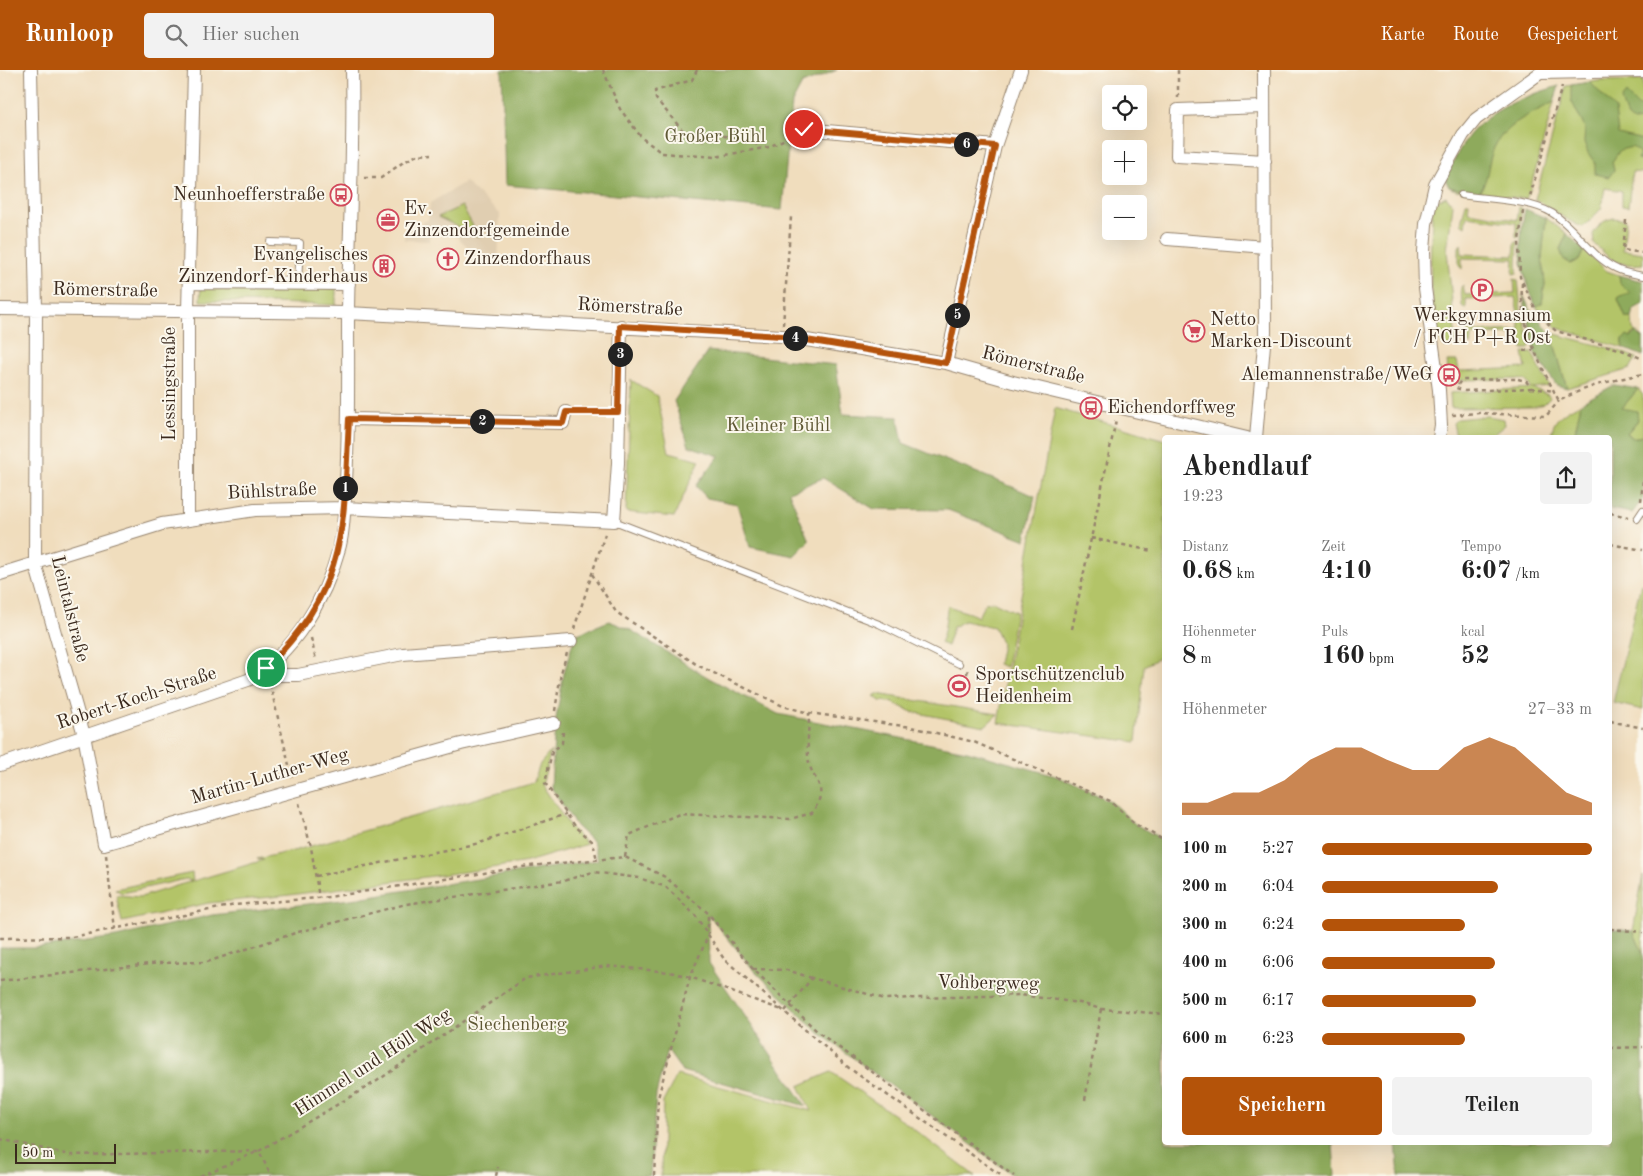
<!DOCTYPE html>
<html lang="de">
<head>
<meta charset="utf-8">
<style>
  body { margin:0; font-family:"Old Standard TT",serif; background:#f2f2f2; color:#222; height:100vh; display:flex; flex-direction:column; font-size:19px; white-space:nowrap }
  * { box-sizing:border-box; margin:0 }
  p { font-size:16px; color:#767676 }
  .icon { flex:none; width:28px; height:28px; fill:none; stroke:currentColor; stroke-width:2; stroke-linecap:round; stroke-linejoin:round }
  .map { position:relative; flex:1; overflow:hidden }
  .sheet { position:absolute; left:1162px; top:365px; width:450px; height:710px; display:flex; flex-direction:column; background:#fff; border-radius:5px; box-shadow:0 5px 20px #0002 }
  .sheet>* { flex:none }
  .controls { position:absolute; left:1102px; top:15px; display:grid; gap:10px }
  .controls a { display:grid; place-items:center; width:45px; height:45px; border-radius:5px; background:#fff; box-shadow:0 5px 20px #0002; font-size:25px }
  .scale { position:absolute; left:15px; bottom:12px; width:101px; box-sizing:border-box; padding-left:5px; border:2px solid #3b2a1e; border-top:0; font-size:14px; line-height:18px; white-space:nowrap; color:#3b2a1e; -webkit-text-stroke:4px #fbf7ec; paint-order:stroke }
  .pin { position:absolute; display:grid; place-items:center; width:42px; height:42px; color:#fff; margin:-21px; border:2px solid #fff; border-radius:50%; box-shadow:0 1px 5px #0007 }
  .km { position:absolute; width:25px; height:25px; margin:-12px; border-radius:50%; background:#222; color:#fff; font-size:14px; line-height:25px; text-align:center }
  .round { display:grid; place-items:center; flex:none; width:52px; height:52px; border-radius:5px; background:#f2f2f2 }
  .overview { display:flex; align-items:center; justify-content:space-between; height:85px; padding:0 20px }
  h1 { font-size:28px; font-weight:700; line-height:38px }
  .figures { display:grid; grid-template-columns:repeat(3,1fr); gap:8px; height:85px; padding:5px 20px }
  .figures div { display:grid; align-content:center }
  .figures b { font-size:25px; font-weight:700 }
  .figures small { font-size:14px; font-weight:400 }
  .figures p { font-size:14px }
  .chart { height:140px; padding:10px 20px }
  .chart p { display:flex; justify-content:space-between }
  .chart svg { width:100%; height:90px; margin-top:5px; fill:#b45309; opacity:.7 }
  .primary-button { display:flex; gap:10px; margin-top:auto; padding:10px 20px }
  .primary-button a { flex:1; height:58px; border-radius:5px; background:#b45309; color:#fff; font-size:20px; font-weight:700; line-height:58px; text-align:center }
  .primary-button a+a { background:#f2f2f2; color:#222 }
  ul { padding:0 20px; list-style:none; font-size:16px }
  li { display:grid; grid-template-columns:80px 60px 1fr; align-items:center; height:38px }
  li i { height:12px; border-radius:6px; background:#b45309 }
  header { display:flex; align-items:center; gap:30px; box-sizing:border-box; height:70px; padding:0 25px; background:#b45309; color:#fff }
  header strong { font-size:24px }
  nav { display:flex; gap:28px; margin-inline-start:auto; font-size:18px }
  .search { width:350px; height:45px; background:#f2f2f2; display:flex; align-items:center; gap:12px; box-sizing:border-box; padding:0 18px; border-radius:5px; color:#767676; font-size:19px }
  .map>svg:first-child { display:block }
  .built { fill:#e0ceb1 }
  .green { fill:#b3c467; stroke:#777742 }
  .forest { fill:#8eaa5c; stroke:#646a3d }
  .lines { fill:none; stroke-linecap:round; stroke-linejoin:round }
  .service-casing { stroke:#96846e; stroke-width:8 }
  .minor-casing { stroke:#96846e; stroke-width:14 }
  .path { stroke:#96846e; stroke-width:2.5; stroke-dasharray:4 4; stroke-linecap:butt }
  .service { stroke:#fff; stroke-width:6 }
  .minor { stroke:#fff; stroke-width:12 }
  .route-casing { stroke:#fff; stroke-width:10 }
  .route { stroke:#b45309; stroke-width:6 }
  .labels { text-anchor:middle; dominant-baseline:central; stroke-width:4; stroke-linejoin:round; paint-order:stroke }
  .park-label { font-size:19px; fill:#5f5834; stroke:#fbf7ec }
  .poi-label { font-size:19px; fill:#3b2a1e; stroke:#fbf7ec; text-anchor:start }
  .street-label { font-size:19px; fill:#3b2a1e; stroke:#fbf7ec }
</style>
</head>
<body>
<header>
<strong>Runloop</strong>
<div class="search"><svg class="icon" aria-label="search" viewBox="0 0 24 24"><circle cx="10" cy="10" r="6"/><path d="M15 15l6 6"/></svg>Hier suchen</div>
<nav><a>Karte</a><a>Route</a><a>Gespeichert</a></nav>
</header>
<div class="map">
<svg width="1643" height="1106" viewBox="0 0 1643 1106">
  <rect width="100%" height="100%" fill="#fbf7ec"/>
  <filter id="ink" filterUnits="userSpaceOnUse"><feTurbulence type="fractalNoise" baseFrequency=".02" numOctaves="2"/><feDisplacementMap in="SourceGraphic" scale="10" xChannelSelector="R" yChannelSelector="G"/><feConvolveMatrix kernelMatrix="1 2 1 2 8 2 1 2 1" color-interpolation-filters="sRGB"/></filter>
  <filter id="wash" filterUnits="userSpaceOnUse"><feTurbulence type="fractalNoise" baseFrequency=".0096" numOctaves="4" result="noise"/><feDisplacementMap in="SourceGraphic" scale="20" xChannelSelector="R" yChannelSelector="G"/><feGaussianBlur stdDeviation="1.12" result="paint"/><feColorMatrix in="noise" values="0 0 0 0 0 0 0 0 0 0 0 0 0 0 0 0 0 1.4 0 .05"/><feComposite in="paint" operator="in"/></filter>
  <g filter="url(#wash)">
    <rect width="100%" height="100%" fill="#f0ddbd"/>
    <!-- built -->
    <path class="built" d="M 465,112 L 500,144 L 498,196 L 471,195 L 471,180 L 449,159 L 430,159 L 429,171 L 404,170 L 404,158 L 419,159 L 422,152 L 428,150 L 430,133 Z"/>
    <!-- green -->
    <path class="green" d="M 1643,10 L 1643,103 L 1632,102 L 1628,137 L 1622,136 L 1622,121 L 1605,118 L 1601,139 L 1583,157 C 1575,156 1545,135 1535,129 L 1566,16 L 1598,11 Z
      M 1533,24 L 1556,25 L 1530,120 L 1526,129 L 1456,120 L 1449,117 Z
      M 1446,126 L 1453,135 L 1447,180 L 1456,272 L 1445,278 C 1425,256 1431,165 1433,133 Z
      M 1466,133 L 1469,133 L 1468,142 L 1517,150 L 1519,137 L 1522,138 L 1518,168 L 1516,167 L 1516,153 L 1467,146 L 1465,156 L 1461,153 Z
      M 462,136 L 479,167 L 438,147 Z
      M 1546,148 L 1567,164 L 1560,179 L 1571,194 L 1579,190 L 1584,180 L 1607,201 L 1619,205 L 1620,213 L 1631,224 L 1620,226 L 1618,229 L 1626,248 L 1632,248 L 1633,259 L 1636,262 L 1633,263 L 1631,268 L 1623,270 L 1623,278 L 1557,258 L 1536,237 L 1542,233 L 1545,214 L 1542,187 Z
      M 1614,148 L 1626,150 L 1623,180 L 1643,183 L 1643,194 C 1616,196 1613,191 1594,174 L 1593,164 C 1599,155 1603,150 1614,148 Z
      M 1515,172 L 1518,172 L 1517,203 L 1513,204 L 1514,189 L 1462,188 L 1462,199 L 1459,196 L 1459,177 L 1461,174 L 1462,184 L 1514,186 Z
      M 1514,209 L 1518,210 L 1521,241 L 1518,243 L 1515,227 L 1466,229 L 1466,239 L 1462,236 L 1461,217 L 1463,215 L 1465,225 L 1515,223 Z
      M 201,214 L 336,218 L 336,235 L 200,231 Z
      M 1521,245 L 1524,247 L 1530,275 L 1529,279 L 1523,279 L 1520,264 L 1471,265 L 1471,276 L 1468,273 L 1466,254 L 1468,252 L 1470,262 L 1520,260 L 1518,246 Z
      M 1551,263 L 1617,280 L 1636,288 L 1630,299 L 1567,318 Z
      M 1523,283 L 1532,283 L 1549,316 L 1532,318 L 1548,325 L 1550,328 L 1544,334 L 1532,337 L 1451,338 L 1450,323 L 1531,318 L 1526,311 L 1518,309 L 1461,310 L 1455,314 L 1449,313 L 1447,291 L 1457,291 L 1459,301 L 1526,298 Z
      M 631,310 L 657,326 L 669,382 L 700,390 L 674,447 L 626,442 Z
      M 1638,319 L 1643,325 L 1643,366 L 1633,368 L 1627,363 L 1638,350 L 1622,338 Z
      M 1581,333 L 1574,367 L 1551,368 C 1552,347 1565,342 1581,333 Z
      M 1055,338 L 1165,370 L 1165,585 L 1144,596 L 1136,672 L 998,653 Z
      M 1487,346 L 1504,349 L 1505,355 L 1490,367 L 1456,367 L 1453,353 L 1457,349 Z
      M 1641,513 L 1643,514 L 1643,640 L 1613,633 Z
      M 994,532 L 1016,542 L 1006,597 L 998,594 L 1002,574 L 994,557 L 964,551 L 953,557 L 947,576 L 940,573 C 946,560 945,549 948,535 C 958,541 968,541 978,547 L 985,533 Z
      M 877,624 L 998,644 L 985,656 L 912,642 L 891,632 L 880,631 L 874,626 Z
      M 551,681 L 542,715 L 570,757 L 587,774 L 527,792 L 479,800 L 282,826 L 209,833 L 122,852 L 116,825 L 141,827 L 192,811 L 186,809 L 122,823 L 115,819 L 192,803 L 193,811 L 264,790 L 257,789 L 297,780 L 534,712 L 540,694 Z
      M 1643,805 L 1643,883 L 1633,861 Z
      M 831,1002 L 900,1049 L 975,1106 L 661,1106 L 663,1032 L 677,1005 L 811,1041 L 799,1016 Z"/>
    <!-- forest -->
    <path class="forest" d="M 502,0 L 837,0 L 802,14 L 792,33 L 782,140 L 505,115 Z
      M 1590,12 L 1615,39 L 1618,64 L 1643,70 L 1643,90 L 1637,89 L 1640,83 L 1632,77 L 1620,80 L 1612,92 L 1614,100 L 1609,107 L 1595,104 L 1595,93 L 1588,83 L 1584,72 L 1585,58 L 1571,30 L 1571,15 Z
      M 1559,16 L 1554,32 C 1530,45 1502,54 1492,83 C 1486,100 1490,105 1479,123 L 1449,117 L 1445,109 C 1451,97 1457,83 1465,71 C 1486,40 1525,26 1559,16 Z
      M 1626,24 L 1639,37 L 1643,35 L 1643,50 L 1633,51 L 1626,45 L 1621,30 Z
      M 1525,139 L 1546,148 L 1542,187 L 1545,214 L 1542,233 L 1536,237 C 1520,197 1517,182 1525,139 Z
      M 1567,164 L 1584,180 L 1579,190 L 1571,194 L 1563,189 L 1560,179 Z
      M 1619,205 L 1643,211 L 1643,234 L 1634,239 L 1632,248 L 1626,248 L 1618,229 L 1620,226 L 1630,223 L 1620,213 Z
      M 1523,225 L 1530,239 L 1551,263 L 1567,318 L 1556,315 L 1535,283 Z
      M 1636,262 L 1643,268 L 1643,286 L 1623,278 L 1623,270 L 1627,266 L 1631,268 Z
      M 708,281 L 836,295 L 843,344 L 898,347 L 903,373 L 1035,426 L 1026,470 L 948,440 L 874,439 L 823,408 L 789,422 L 809,471 L 794,486 L 750,477 L 737,434 L 707,428 L 696,416 L 719,386 L 689,376 L 674,331 Z
      M 1614,315 L 1638,319 L 1622,338 L 1637,341 L 1638,350 L 1627,363 L 1633,368 L 1643,366 L 1643,429 L 1632,443 L 1610,439 L 1610,368 L 1574,367 L 1581,333 Z
      M 609,551 L 629,559 L 709,608 L 778,644 L 967,681 L 1059,707 L 1110,731 L 1135,754 L 1165,771 L 1165,1072 L 1333,1073 L 1335,1106 L 1014,1106 L 818,962 L 753,899 L 708,844 L 709,893 L 806,1036 L 682,1001 L 667,980 L 656,1025 L 650,1106 L 0,1106 L 0,878 L 37,878 L 116,867 L 212,845 L 351,829 L 598,790 L 593,772 L 576,756 L 551,717 L 555,654 L 564,603 L 575,565 Z
      M 1610,859 L 1633,861 L 1643,883 L 1643,1106 L 1399,1106 L 1396,1073 L 1610,1072 Z"/>
  </g>
  <g filter="url(#ink)">
    <g class="lines">
      <!-- service casing -->
      <g class="service-casing">
        <path id="service" d="M 1461,125 C 1487,129 1530,130 1552,143 C 1576,158 1591,187 1617,199 C 1624,203 1635,204 1643,206
          M 270,172 L 300,173 L 298,215
          M 1637,449 L 1643,440
          M 614,451 L 879,554 L 959,594"/>
      </g>
      <!-- minor casing -->
      <g class="minor-casing">
        <path id="minor" d="M 31,0 L 36,239 L 35,493 L 84,665 L 104,774 L 461,674 L 554,653
          M 1540,3 L 1643,1
          M 1264,37 L 1178,40 L 1177,86 L 1265,91
          M 804,59 L 995,76
          M 1167,169 L 1265,177
          M 189,213 L 349,214
          M 0,239 L 348,243 L 782,266 L 946,293 L 1013,312 L 1247,368
          M 946,293 L 995,76 L 1021,0
          M 349,349 L 563,353 L 566,342
          M 1256,368 L 1265,263 L 1264,0
          M 1439,368 L 1441,355 L 1439,320 L 1425,218 L 1424,181 L 1426,154 L 1435,115 L 1463,65 L 1476,49 L 1540,3
          M 188,449 L 188,241 L 194,0
          M 0,504 L 162,454 L 255,440 L 344,438 L 614,451 L 618,393 L 621,256
          M 266,598 L 282,605 L 298,605 L 403,584 L 571,571
          M 0,695 L 248,610 C 294,583 325,530 339,479 C 345,458 344,434 346,412 C 349,355 348,299 348,242 C 349,161 354,81 352,0"/>
      </g>
      <!-- path -->
      <path class="path" d="M 603,0 L 620,39 L 642,68 L 662,83 L 715,87 L 769,77 L 793,65
        M 697,0 L 692,10 L 655,21 L 656,29 L 689,68 L 703,70 L 719,65 L 752,71 L 761,78
        M 1178,28 L 1178,0
        M 364,108 L 381,108 L 402,93 L 417,85 L 432,84
        M 1530,126 L 1562,16
        M 1523,141 L 1519,170 L 1520,207 L 1538,244 L 1556,261 L 1622,280 L 1643,289
        M 387,145 L 388,137
        M 1626,150 L 1623,180 L 1643,183
        M 1522,213 C 1519,256 1540,294 1559,331 C 1585,316 1614,310 1643,304
        M 783,255 L 791,147
        M 1523,281 L 1533,280
        M 1518,309 L 1526,311 L 1531,318 L 1465,321 L 1456,318 L 1461,310 Z
        M 1531,318 L 1554,321
        M 577,342 L 607,342
        M 1452,345 L 1478,343 L 1546,346 L 1559,331
        M 1641,431 L 1643,410
        M 1610,443 L 1628,447
        M 1091,468 L 1152,481
        M 1610,474 L 1643,480
        M 592,504 L 616,542 L 699,596 L 783,636 L 809,643 L 911,657 L 974,672 L 1110,731 L 1135,754 L 1165,771
        M 574,559 L 605,464
        M 1072,559 L 1116,350
        M 311,568 L 316,590
        M 965,612 L 968,599
        M 270,614 L 292,708
        M 555,641 L 561,603 L 567,583
        M 1610,651 L 1643,658
        M 563,662 L 562,673 L 552,682 L 545,713 L 575,756 L 593,772 L 597,790
        M 299,733 L 311,777 L 319,828
        M 106,785 L 115,859
        M 625,787 L 629,765 L 679,744 L 790,749 L 812,743 C 832,713 810,713 808,686 C 807,672 809,657 809,643
        M 316,806 L 480,773 L 566,744
        M 1610,859 L 1643,862
        M 0,868 L 72,867 L 235,835 L 329,827 L 529,796 L 625,787 L 665,807 L 708,843 L 753,899 L 818,962 L 1014,1106
        M 753,899 L 787,900 L 812,908
        M 0,911 L 159,893 L 207,892 L 298,862 L 406,834 L 563,811 L 593,802 L 639,808 L 666,817 L 695,845 L 724,889 L 849,998 L 1002,1106
        M 785,941 L 812,908 L 885,929 L 1020,925 L 1080,933 L 1101,939 L 1165,944
        M 1610,978 L 1643,977
        M 1085,1030 L 1101,939
        M 0,1069 L 70,1085 L 259,1081 L 271,1106
        M 200,1106 L 259,1081 L 377,1011 L 526,908 L 607,896 L 670,902 L 690,907 L 782,940
        M 496,1106 L 498,1097
        M 654,1106 L 658,1028 L 690,907 L 708,866 L 708,845"/>
      <!-- service -->
      <use href="#service" class="service"/>
      <!-- minor -->
      <use href="#minor" class="minor"/>
    </g>
  </g>
  <g class="lines" filter="url(#ink)">
    <!-- route casing -->
    <g class="route-casing">
      <path id="route" d="M 266,598 C 349,516 343,456 349,349 L 563,353 L 566,342 L 618,342 L 620,256 L 782,266 L 946,293 L 995,76 L 804,59"/>
    </g>
    <!-- route -->
    <use href="#route" class="route"/>
  </g>
  <!-- icons -->
  <defs>
    <g id="bus-ring" transform="scale(1.125)"><circle r="9.5" fill="#fbf7ec" stroke="#d1495b" stroke-width="1.5"/><path d="M-5-6H5V4H4V6H2V4H-2V6H-4V4H-5ZM-3.5-4V0h7V-4ZM-3.5 1.2v1.5H-2V1.2ZM2 1.2v1.5H3.5V1.2Z" fill="#d1495b"/></g>
    <g id="office-ring" transform="scale(1.125)"><circle r="9.5" fill="#fbf7ec" stroke="#d1495b" stroke-width="1.5"/><path d="M-6-3h4V-5.5h4V-3h4V5H-6ZM-1-4.5V-3h2v-1.5ZM-6 0V1H6V0Z" fill="#d1495b"/></g>
    <g id="church-ring" transform="scale(1.125)"><circle r="9.5" fill="#fbf7ec" stroke="#d1495b" stroke-width="1.5"/><path d="M-1.2-6h2.4v3.5h3.3v2.4h-3.3V6h-2.4V-.1h-3.3v-2.4h3.3Z" fill="#d1495b"/></g>
    <g id="building-ring" transform="scale(1.125)"><circle r="9.5" fill="#fbf7ec" stroke="#d1495b" stroke-width="1.5"/><path d="M-4-6H4V6H1V3H-1V6H-4ZM-2.5-4.3h1.7v1.8h-1.7ZM.8-4.3h1.7v1.8H.8ZM-2.5-1h1.7V.8h-1.7ZM.8-1h1.7V.8H.8Z" fill="#d1495b"/></g>
    <g id="parking-ring" transform="scale(1.125)"><circle r="9.5" fill="#fbf7ec" stroke="#d1495b" stroke-width="1.5"/><path d="M-3.5-5.5H1a3.5 3.5 0 0 1 0 7H-1V5.5H-3.5ZM-1-3.4V-.6H.8a1.4 1.4 0 0 0 0-2.8Z" fill="#d1495b"/></g>
    <g id="supermarket-ring" transform="scale(1.125)"><circle r="9.5" fill="#fbf7ec" stroke="#d1495b" stroke-width="1.5"/><path d="M-6-5.5h2.5l.6 2H6L4.5 2H-2.5L-4.4-4H-6ZM-1.5 3.2a1.3 1.3 0 1 0 .1 0ZM3 3.2a1.3 1.3 0 1 0 .1 0Z" fill="#d1495b"/></g>
    <g id="stadium-ring" transform="scale(1.125)"><circle r="9.5" fill="#fbf7ec" stroke="#d1495b" stroke-width="1.5"/><path d="M0-5a6.5 5 0 1 0 0 10a6.5 5 0 1 0 0-10ZM-3.5-1.8h7v3.6h-7Z" fill="#d1495b"/></g>
  </defs>
  <g fill-rule="evenodd">
    <use href="#bus-ring" x="341" y="125"/>
    <use href="#office-ring" x="388" y="150"/>
    <use href="#church-ring" x="448" y="189"/>
    <use href="#building-ring" x="384" y="196"/>
    <use href="#parking-ring" x="1482" y="220"/>
    <use href="#supermarket-ring" x="1194" y="261"/>
    <use href="#bus-ring" x="1449" y="305"/>
    <use href="#bus-ring" x="1091" y="338"/>
    <use href="#stadium-ring" x="959" y="616"/>
  </g>
  <g class="labels">
    <!-- park labels -->
    <g class="park-label">
      <text x="715" y="67">Großer Bühl</text>
      <text x="778" y="356">Kleiner Bühl</text>
      <text x="517" y="955">Siechenberg</text>
    </g>
    <!-- poi labels -->
    <g class="poi-label">
      <text x="325" y="125" text-anchor="end">Neunhoefferstraße</text>
      <text x="404" y="139">Ev.<tspan x="404" dy="22">Zinzendorfgemeinde</tspan></text>
      <text x="368" y="185" text-anchor="end">Evangelisches<tspan x="368" dy="22">Zinzendorf-Kinderhaus</tspan></text>
      <text x="464" y="189">Zinzendorfhaus</text>
      <text x="1482" y="246" text-anchor="middle">Werkgymnasium<tspan x="1482" dy="22">/ FCH P+R Ost</tspan></text>
      <text x="1210" y="250">Netto<tspan x="1210" dy="22">Marken-Discount</tspan></text>
      <text x="1433" y="305" text-anchor="end">Alemannenstraße/WeG</text>
      <text x="1107" y="338">Eichendorffweg</text>
      <text x="975" y="605">Sportschützenclub<tspan x="975" dy="22">Heidenheim</tspan></text>
    </g>
    <!-- street labels -->
    <g class="street-label">
      <text transform="translate(105 221) rotate(1)">Römerstraße</text>
      <text transform="translate(630 238) rotate(3)">Römerstraße</text>
      <text transform="translate(1033 296) rotate(14)">Römerstraße</text>
      <text transform="translate(170 314) rotate(-90)">Lessingstraße</text>
      <text transform="translate(272 422) rotate(-3)">Bühlstraße</text>
      <text transform="translate(69 539) rotate(76)">Leintalstraße</text>
      <text transform="translate(137 629) rotate(-18)">Robert-Koch-Straße</text>
      <text transform="translate(270 707) rotate(-16)">Martin-Luther-Weg</text>
      <text transform="translate(988 914) rotate(1)">Vohbergweg</text>
      <text transform="translate(373 993) rotate(-33)">Himmel und Höll Weg</text>
    </g>
  </g>
</svg>
<div class="controls">
<a><svg class="icon" aria-label="locate" viewBox="0 0 24 24"><circle cx="12" cy="12" r="6"/><path d="M12 2v4M12 18v4M2 12h4M18 12h4"/></svg></a>
<a>+</a>
<a>−</a>
</div>
<div class="scale">50 m</div>
<div class="pin" style="left:266px;top:598px;background:#1e9e55"><svg class="icon" aria-label="arrive" viewBox="0 0 24 24"><path d="M6 21V4h12l-3 4 3 4H6"/></svg></div>
<div class="pin" style="left:804px;top:59px;background:#d93025"><svg class="icon" aria-label="check" viewBox="0 0 24 24"><path d="M5 12l5 5 9-10"/></svg></div>
<b class="km" style="left:345px;top:418px">1</b>
<b class="km" style="left:482px;top:351px">2</b>
<b class="km" style="left:620px;top:284px">3</b>
<b class="km" style="left:795px;top:268px">4</b>
<b class="km" style="left:957px;top:245px">5</b>
<b class="km" style="left:966px;top:74px">6</b>
<section class="sheet">
<div class="overview"><div><h1>Abendlauf</h1><p>19:23</p></div><a class="round"><svg class="icon" aria-label="share" viewBox="0 0 24 24"><path d="M12 15V3M7 8l5-5 5 5M5 13v7h14v-7"/></svg></a></div>
<div class="figures">
<div><p>Distanz</p><b>0.68<small> km</small></b></div>
<div><p>Zeit</p><b>4:10</b></div>
<div><p>Tempo</p><b>6:07<small> /km</small></b></div>
</div>
<div class="figures">
<div><p>Höhenmeter</p><b>8<small> m</small></b></div>
<div><p>Puls</p><b>160<small> bpm</small></b></div>
<div><p>kcal</p><b>52</b></div>
</div>
<div class="chart"><p><span>Höhenmeter</span>27–33 m</p>
<svg viewBox="0 0 160 44" preserveAspectRatio="none"><path d="M0 44V38L10 38L20 33L30 33L40 27L50 17L60 11L70 11L80 17L90 22L100 22L110 11L120 6L130 11L140 22L150 33L160 38V44z"/></svg>
</div>
<ul>
<li><b>100 m</b>5:27<i style="width:100%"></i></li>
<li><b>200 m</b>6:04<i style="width:65%"></i></li>
<li><b>300 m</b>6:24<i style="width:53%"></i></li>
<li><b>400 m</b>6:06<i style="width:64%"></i></li>
<li><b>500 m</b>6:17<i style="width:57%"></i></li>
<li><b>600 m</b>6:23<i style="width:53%"></i></li>
</ul>
<div class="primary-button"><a>Speichern</a><a>Teilen</a></div>
</section>
</div>
</body>
</html>
